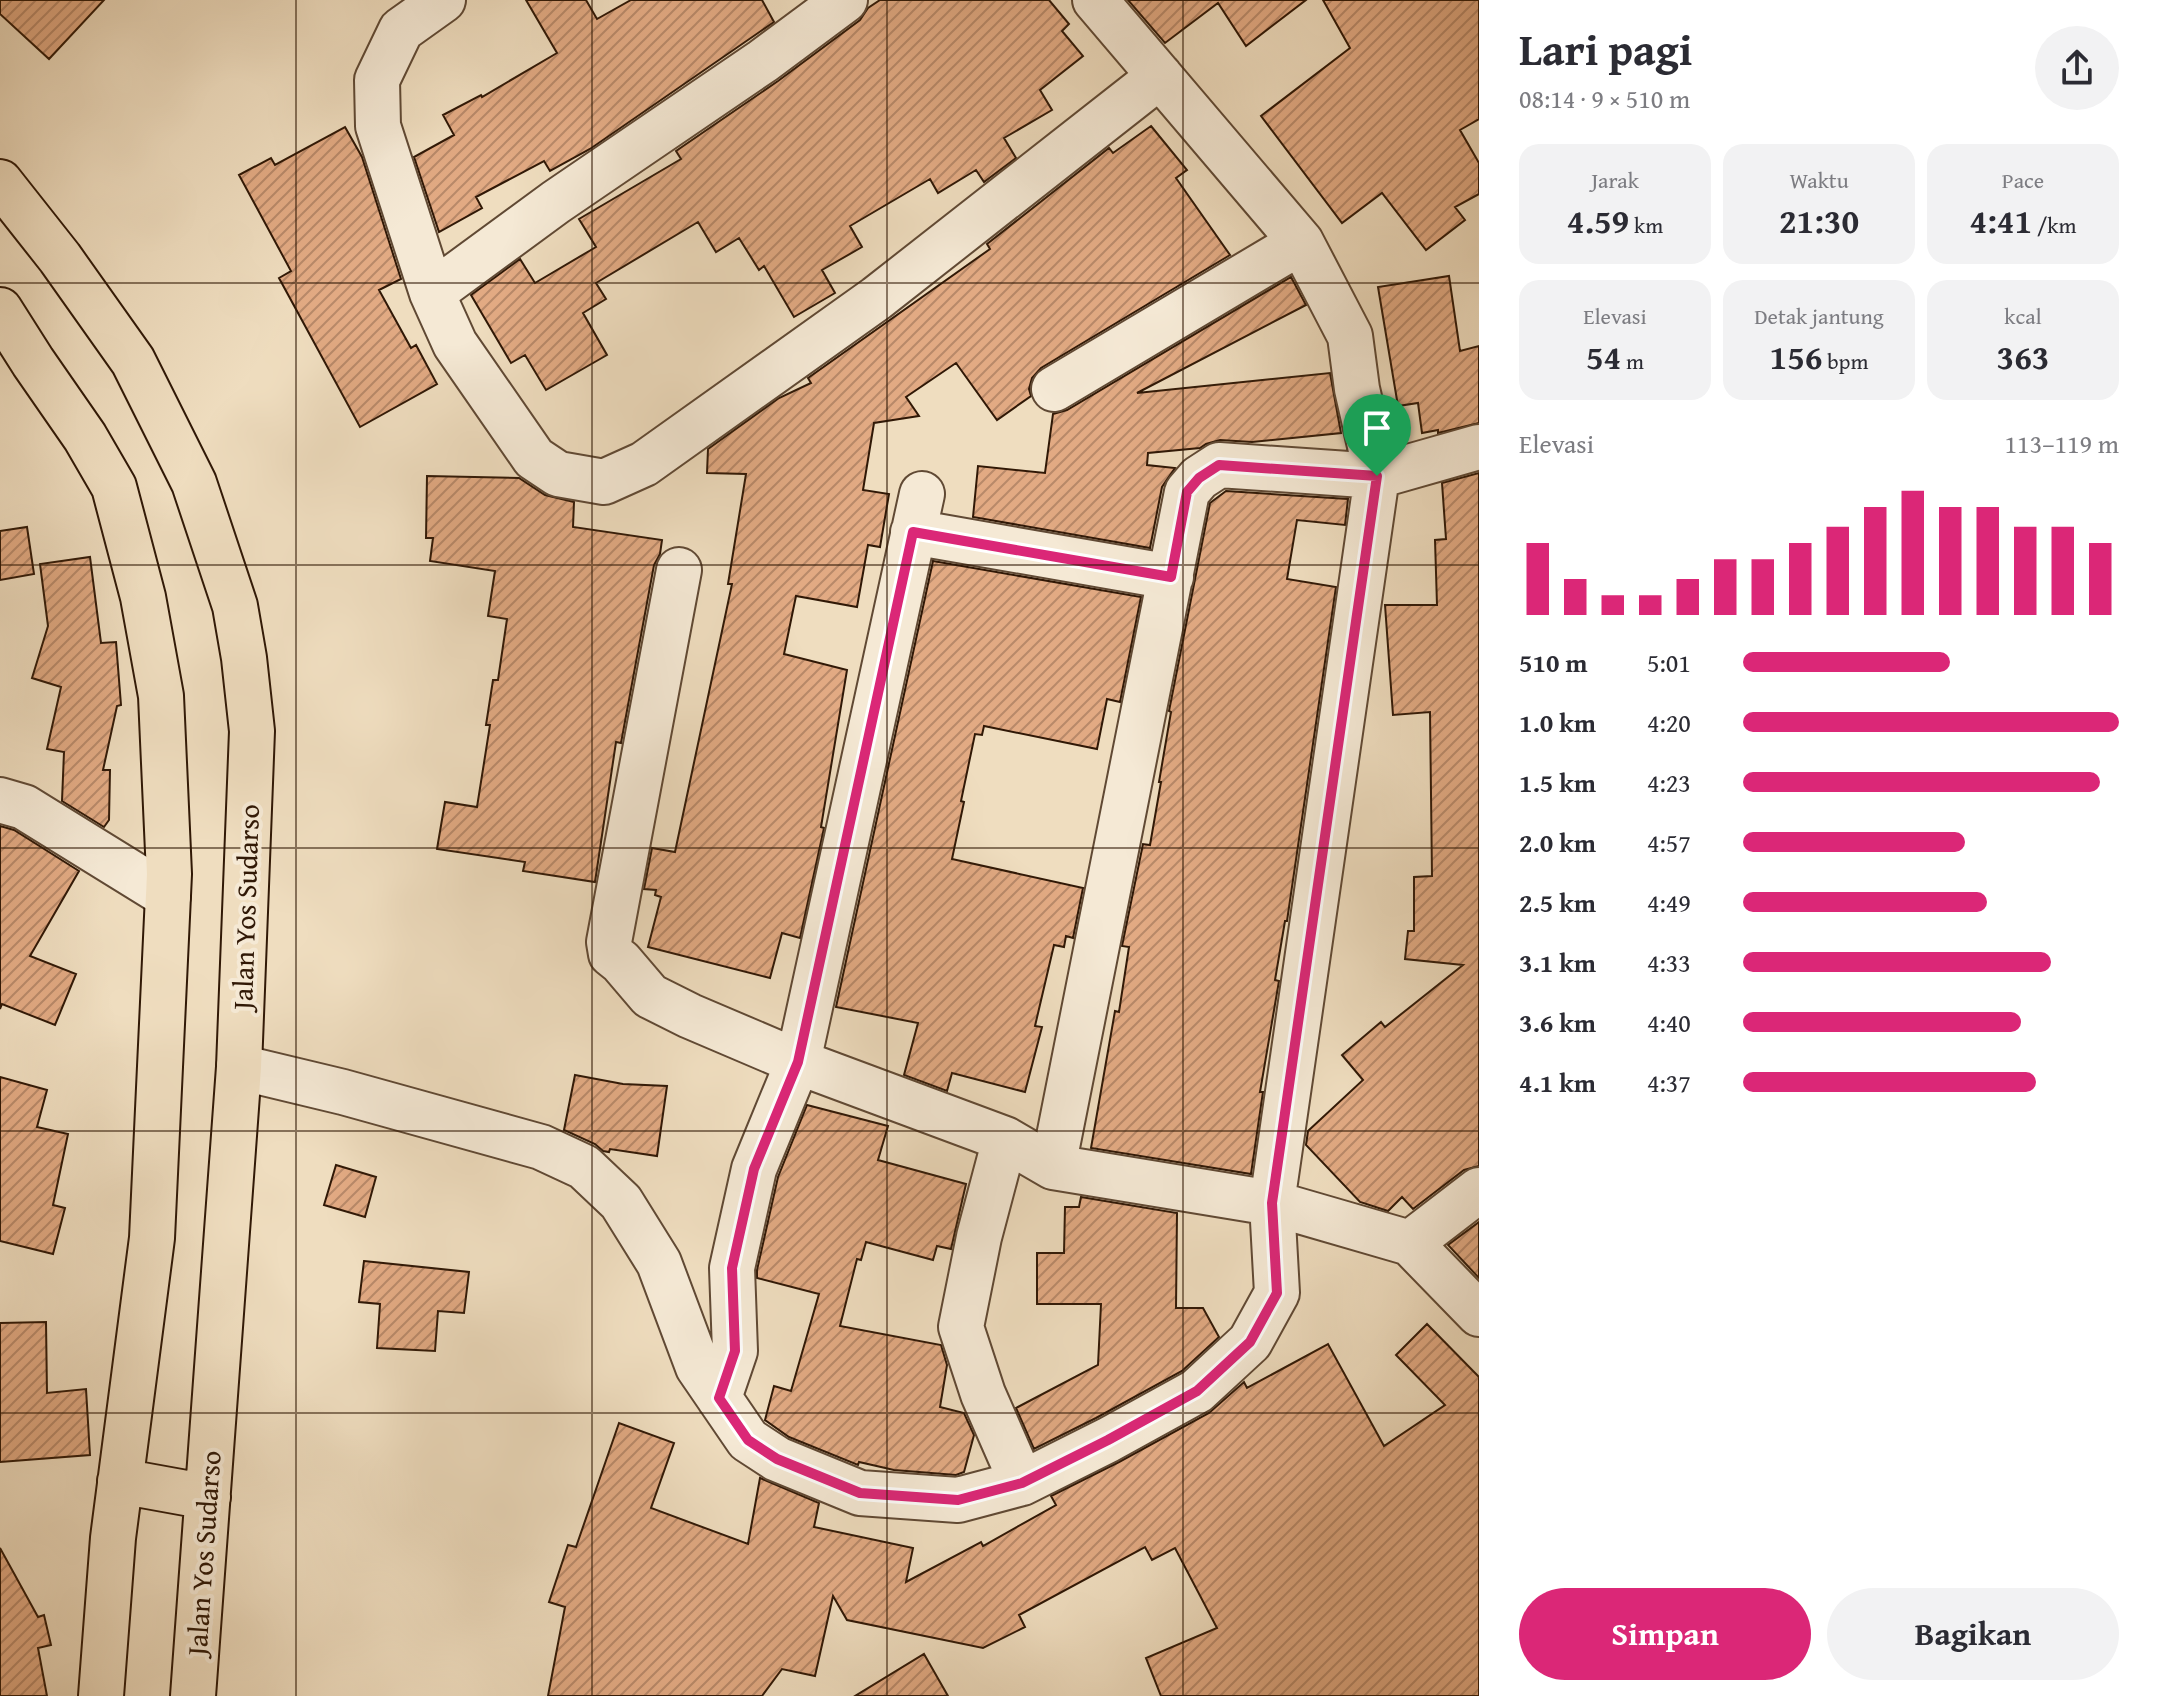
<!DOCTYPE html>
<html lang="id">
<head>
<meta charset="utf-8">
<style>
  body { margin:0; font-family:"Gentium Book Plus",serif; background:#f2f2f3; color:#2b2b33; height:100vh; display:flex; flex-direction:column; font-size:30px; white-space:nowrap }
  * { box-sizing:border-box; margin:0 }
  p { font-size:26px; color:#7c7c81 }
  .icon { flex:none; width:44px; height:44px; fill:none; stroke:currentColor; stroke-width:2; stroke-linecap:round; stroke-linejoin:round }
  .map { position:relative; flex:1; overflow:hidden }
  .drawer { display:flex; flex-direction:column; background:#fff; width:680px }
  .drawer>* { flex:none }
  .pin { position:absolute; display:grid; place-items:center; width:68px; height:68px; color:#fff; margin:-82px -34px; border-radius:50% 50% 50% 0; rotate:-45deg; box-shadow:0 0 8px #0007 }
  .pin .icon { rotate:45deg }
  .round { display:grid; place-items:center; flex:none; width:84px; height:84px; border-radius:42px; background:#f2f2f3 }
  .head { display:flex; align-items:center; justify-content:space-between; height:136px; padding:0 40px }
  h1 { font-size:44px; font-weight:700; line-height:60px }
  .stats { display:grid; grid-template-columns:repeat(3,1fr); gap:12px; height:136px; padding:8px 40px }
  .stats div { display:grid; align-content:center; border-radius:20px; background:#f2f2f3; text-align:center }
  .stats b { font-size:34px; font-weight:700 }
  .stats small { font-size:22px; font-weight:400 }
  .stats p { font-size:22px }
  .chart { height:224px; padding:16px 40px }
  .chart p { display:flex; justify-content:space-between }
  .chart svg { width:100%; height:144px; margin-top:8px; stroke:#db2777; stroke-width:6 }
  .button { display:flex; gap:16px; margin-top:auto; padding:16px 40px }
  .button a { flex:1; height:92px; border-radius:48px; background:#db2777; color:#fff; font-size:32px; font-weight:700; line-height:92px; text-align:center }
  .button a+a { background:#f2f2f3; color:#2b2b33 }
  ul { padding:0 40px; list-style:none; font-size:26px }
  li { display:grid; grid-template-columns:128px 96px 1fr; align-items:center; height:60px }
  li i { height:20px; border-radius:10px; background:#db2777 }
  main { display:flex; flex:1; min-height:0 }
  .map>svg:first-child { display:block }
  .building { fill:url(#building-hatch); stroke:#301806; stroke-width:2 }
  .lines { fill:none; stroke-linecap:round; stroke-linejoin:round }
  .minor-casing { stroke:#604934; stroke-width:48 }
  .major-casing { stroke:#301806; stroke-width:48 }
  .minor { stroke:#f5e9d5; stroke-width:44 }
  .major { stroke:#efddbf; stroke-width:44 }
  .route-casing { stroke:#fff; stroke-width:16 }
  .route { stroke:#db2777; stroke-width:10 }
  .grid { fill:none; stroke:#301806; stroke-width:2; stroke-opacity:0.55 }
  .labels { text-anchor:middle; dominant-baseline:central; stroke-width:8; stroke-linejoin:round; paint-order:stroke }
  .street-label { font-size:28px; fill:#301806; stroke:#f5e9d5 }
</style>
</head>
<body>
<main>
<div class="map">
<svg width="1479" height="1696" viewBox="0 0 1479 1696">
  <defs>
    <pattern id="building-hatch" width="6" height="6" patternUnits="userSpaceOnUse" patternTransform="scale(2)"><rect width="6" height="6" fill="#e2aa83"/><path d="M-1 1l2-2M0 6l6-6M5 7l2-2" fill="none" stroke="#b88969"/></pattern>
  </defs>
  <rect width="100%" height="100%" fill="#efddbf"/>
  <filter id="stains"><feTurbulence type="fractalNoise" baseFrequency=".0025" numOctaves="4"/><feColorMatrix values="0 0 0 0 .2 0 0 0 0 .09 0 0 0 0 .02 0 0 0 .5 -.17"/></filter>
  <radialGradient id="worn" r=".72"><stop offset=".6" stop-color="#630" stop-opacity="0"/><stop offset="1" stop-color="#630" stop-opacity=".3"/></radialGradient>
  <!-- building -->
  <path class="building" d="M 0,0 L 104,0 L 49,59 L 0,14 Z
    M 526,0 L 586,0 L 597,19 L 631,0 L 762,0 L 774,22 L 590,149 L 550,171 L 544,161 L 476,197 L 482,208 L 439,232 L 414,157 L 454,135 L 443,115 L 481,95 L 482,97 L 557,53 Z
    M 880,0 L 1049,0 L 1069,24 L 1062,31 L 1083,56 L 1040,90 L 1052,110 L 1004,138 L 1016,158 L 984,182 L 976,170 L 938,193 L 930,179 L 850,226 L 862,247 L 822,270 L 835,293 L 794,317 L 764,266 L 759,270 L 739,238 L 716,252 L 698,222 L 596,283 L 606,299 L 583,313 L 607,355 L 546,390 L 525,355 L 511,363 L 471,295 L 520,259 L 535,283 L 596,247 L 579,219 L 681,159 L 676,151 L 778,81 L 860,20 L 868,8 Z
    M 1128,0 L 1306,0 L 1246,46 L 1218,3 L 1165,43 Z
    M 1323,0 L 1479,0 L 1479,119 L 1460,130 L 1479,163 L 1479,194 L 1455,207 L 1465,220 L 1426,250 L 1382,193 L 1342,223 L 1261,116 L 1350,48 Z
    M 1151,126 L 1187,170 L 1176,178 L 1230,255 L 1041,368 L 1032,378 L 1029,389 L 1031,396 L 997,420 L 956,363 L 906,397 L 919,416 L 874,423 L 863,490 L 889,494 L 880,547 L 868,545 L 857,607 L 796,596 L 784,654 L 847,670 L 821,827 L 824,828 L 800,938 L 782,933 L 770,978 L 648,947 L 661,897 L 655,895 L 656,890 L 644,889 L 652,848 L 675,852 L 732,584 L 728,584 L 746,474 L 707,473 L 708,449 L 779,398 L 811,383 L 808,378 L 990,249 L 987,244 L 1109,148 L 1113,153 Z
    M 345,127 L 362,157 L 401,279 L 379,290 L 411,348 L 416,345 L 437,384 L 360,427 L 279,278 L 291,271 L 239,175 L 271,158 L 275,165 Z
    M 1449,276 L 1460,351 L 1479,346 L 1479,423 L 1438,433 L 1438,430 L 1422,433 L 1418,403 L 1398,406 L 1378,287 Z
    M 1291,277 L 1306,305 L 1137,393 L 1330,373 L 1341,433 L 1252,442 L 1220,440 L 1206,444 L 1200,448 L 1148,453 L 1147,465 L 1175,468 L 1162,487 L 1150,548 L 973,517 L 978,466 L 1045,473 L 1053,414 L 1067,410 Z
    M 1479,473 L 1479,1166 L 1464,1170 L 1413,1209 L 1402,1197 L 1388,1211 L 1360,1202 L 1306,1145 L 1308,1131 L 1363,1080 L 1342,1055 L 1381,1022 L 1385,1027 L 1463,965 L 1405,959 L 1408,931 L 1414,931 L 1414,877 L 1432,876 L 1430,712 L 1393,715 L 1385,605 L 1437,605 L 1435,540 L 1446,539 L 1442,483 Z
    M 427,476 L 519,478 L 545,495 L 574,502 L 573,527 L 662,540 L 660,554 L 654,565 L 621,743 L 616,742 L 595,882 L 523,871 L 525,862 L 437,849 L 445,802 L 477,807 L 490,725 L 486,725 L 493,680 L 498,680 L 507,619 L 488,616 L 495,571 L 430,561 L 433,538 L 426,538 Z
    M 1226,491 L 1348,499 L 1345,525 L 1297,520 L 1287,579 L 1336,587 L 1287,921 L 1285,921 L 1275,980 L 1279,981 L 1260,1092 L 1263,1092 L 1251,1174 L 1091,1148 L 1115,1011 L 1119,1012 L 1129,947 L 1122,946 L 1143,844 L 1150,845 L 1161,782 L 1159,782 L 1171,712 L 1169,711 L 1210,503 Z
    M 27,527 L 34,574 L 0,580 L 0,531 Z
    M 90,557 L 101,643 L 116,642 L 121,705 L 117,706 L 103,770 L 110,770 L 109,820 L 104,827 L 62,801 L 64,752 L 47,749 L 61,687 L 32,678 L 48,626 L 40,564 Z
    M 933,561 L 1141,597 L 1120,702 L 1107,699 L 1097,749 L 984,726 L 982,735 L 975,734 L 961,801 L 964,802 L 952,859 L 1083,888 L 1073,938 L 1066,936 L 1064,947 L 1054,945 L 1035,1026 L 1042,1027 L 1025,1092 L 952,1073 L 947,1091 L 904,1075 L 918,1023 L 836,1007 Z
    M 0,826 L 14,830 L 79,871 L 30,956 L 76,974 L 55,1025 L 2,1004 L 0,1009 Z
    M 575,1075 L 623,1084 L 667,1086 L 657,1156 L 610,1149 L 609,1152 L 603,1151 L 595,1144 L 564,1130 Z
    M 0,1077 L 47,1090 L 37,1127 L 68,1134 L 53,1205 L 65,1208 L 53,1254 L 0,1241 Z
    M 807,1105 L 888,1126 L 878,1160 L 966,1184 L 951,1249 L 937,1246 L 933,1260 L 866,1242 L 861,1260 L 857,1259 L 840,1326 L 941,1345 L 947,1365 L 940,1407 L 964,1413 L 974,1435 L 964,1472 L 956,1475 L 894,1470 L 859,1462 L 858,1465 L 789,1437 L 765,1420 L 774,1386 L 791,1391 L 819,1294 L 757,1278 L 757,1270 L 778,1177 Z
    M 336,1165 L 376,1177 L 365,1217 L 324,1205 Z
    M 1081,1197 L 1177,1213 L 1176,1308 L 1203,1308 L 1219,1337 L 1182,1371 L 1096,1418 L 1034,1449 L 1016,1408 L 1098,1365 L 1101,1304 L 1037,1304 L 1037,1253 L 1064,1253 L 1065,1207 L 1079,1207 Z
    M 1479,1222 L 1479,1278 L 1448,1245 Z
    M 364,1261 L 469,1272 L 464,1313 L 438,1311 L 435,1351 L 377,1348 L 380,1304 L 359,1302 Z
    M 46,1322 L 47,1393 L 86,1389 L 90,1455 L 0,1462 L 0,1323 Z
    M 1427,1324 L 1479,1377 L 1479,1696 L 1161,1696 L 1146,1658 L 1217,1628 L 1175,1548 L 1152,1560 L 1145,1547 L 1019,1615 L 1025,1627 L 983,1648 L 847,1620 L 833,1596 L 815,1676 L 782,1669 L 762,1696 L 548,1696 L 565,1607 L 549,1602 L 568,1545 L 576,1547 L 619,1423 L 674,1443 L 651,1508 L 748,1544 L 760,1478 L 819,1503 L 814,1527 L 913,1548 L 906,1582 L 981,1542 L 983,1546 L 1056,1505 L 1051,1496 L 1119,1462 L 1209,1413 L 1244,1382 L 1247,1388 L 1328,1344 L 1384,1446 L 1445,1405 L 1396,1355 Z
    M 0,1548 L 38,1617 L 44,1615 L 51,1645 L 38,1648 L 47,1696 L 0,1696 Z
    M 924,1654 L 948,1696 L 855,1696 Z"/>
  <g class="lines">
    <!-- minor casing -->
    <g class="minor-casing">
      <path id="minor" d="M 443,0 L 401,30 L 377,80 L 378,126 L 432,293 L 455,344 L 534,458 L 558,474 L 604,482 L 644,464 L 877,298 L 1160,76
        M 432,293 L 556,202 L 763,61 L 845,0
        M 1054,389 L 1301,242
        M 913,532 L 1171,577
        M 679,570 L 609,942 L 611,954 L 621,962 L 650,996 L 690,1016 L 798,1062 L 1005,1139 L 1053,1167 L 1272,1203 L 1377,476 L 1357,389 L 1350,336 L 1301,242 L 1095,0
        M 0,800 L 24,807 L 168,896
        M 239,1067 L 343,1092 L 541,1147 L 584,1167 L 621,1202 L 659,1263 L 698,1367 L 748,1440 L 777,1459 L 860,1493 L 958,1500 L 1022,1483 L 1108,1440 L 1197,1391 L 1250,1342 L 1277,1293 L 1272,1203 L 1410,1243 L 1479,1314
        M 1005,1139 L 979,1237 L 961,1327 L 983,1394 L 1022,1483
        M 1053,1167 L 1187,492 L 1199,478 L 1219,465 L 1377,476 L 1479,447
        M 1410,1243 L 1479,1190
        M 719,1398 L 735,1351 L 732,1268 L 754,1169 L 798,1062 L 922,494"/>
    </g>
    <!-- major casing -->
    <g class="major-casing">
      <path id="major" d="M 0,182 L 60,258 L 133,361 L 194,483 L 235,606 L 244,658 L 252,731 L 239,1067 L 193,1696
        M 0,310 L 33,362 L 85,437 L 114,487 L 143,597 L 161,696 L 169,874 L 152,1238 L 113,1538 L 101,1696
        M 120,1481 L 208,1497"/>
    </g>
    <!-- minor -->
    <use href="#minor" class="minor"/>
    <!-- major -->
    <use href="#major" class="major"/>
  </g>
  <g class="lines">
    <!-- route casing -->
    <g class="route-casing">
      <path id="route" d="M 1219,465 L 1377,476 L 1272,1203 L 1277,1293 L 1250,1342 L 1197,1391 L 1108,1440 L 1022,1483 L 958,1500 L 860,1493 L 777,1459 L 748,1440 L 719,1398 L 735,1351 L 732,1268 L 754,1169 L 798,1062 L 913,532 L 1171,577 L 1187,492 L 1199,478 Z"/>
    </g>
    <!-- route -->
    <use href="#route" class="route"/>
  </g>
  <!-- grid -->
  <path class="grid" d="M 296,0 L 296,1696M 592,0 L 592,1696M 887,0 L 887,1696M 1183,0 L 1183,1696M 0,283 L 1479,283M 0,565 L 1479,565M 0,848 L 1479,848M 0,1131 L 1479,1131M 0,1413 L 1479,1413"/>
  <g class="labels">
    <!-- street labels -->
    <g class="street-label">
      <text transform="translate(245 907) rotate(-88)">Jalan Yos Sudarso</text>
      <text transform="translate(203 1553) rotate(-86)">Jalan Yos Sudarso</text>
    </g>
  </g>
  <rect width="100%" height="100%" filter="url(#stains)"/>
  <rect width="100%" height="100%" fill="url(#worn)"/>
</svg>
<div class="pin" style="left:1377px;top:476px;background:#1e9e55"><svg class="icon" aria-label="arrive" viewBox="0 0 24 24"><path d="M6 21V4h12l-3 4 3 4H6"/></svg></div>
</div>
<section class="drawer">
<div class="head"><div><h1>Lari pagi</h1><p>08:14 · 9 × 510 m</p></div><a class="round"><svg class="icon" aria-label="share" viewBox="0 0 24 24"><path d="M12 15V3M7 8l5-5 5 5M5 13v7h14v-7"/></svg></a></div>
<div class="stats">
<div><p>Jarak</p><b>4.59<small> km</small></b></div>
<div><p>Waktu</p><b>21:30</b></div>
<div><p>Pace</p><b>4:41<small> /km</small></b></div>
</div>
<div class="stats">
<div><p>Elevasi</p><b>54<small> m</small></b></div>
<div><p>Detak jantung</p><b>156<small> bpm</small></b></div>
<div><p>kcal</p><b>363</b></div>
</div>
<div class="chart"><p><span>Elevasi</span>113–119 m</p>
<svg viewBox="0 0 160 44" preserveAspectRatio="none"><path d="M5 44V22M15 44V33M25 44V38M35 44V38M45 44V33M55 44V27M65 44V27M75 44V22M85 44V17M95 44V11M105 44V6M115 44V11M125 44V11M135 44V17M145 44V17M155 44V22"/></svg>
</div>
<ul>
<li><b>510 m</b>5:01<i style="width:55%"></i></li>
<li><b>1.0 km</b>4:20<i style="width:100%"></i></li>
<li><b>1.5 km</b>4:23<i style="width:95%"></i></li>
<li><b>2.0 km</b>4:57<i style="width:59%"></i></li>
<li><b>2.5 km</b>4:49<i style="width:65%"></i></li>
<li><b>3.1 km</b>4:33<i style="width:82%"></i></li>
<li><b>3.6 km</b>4:40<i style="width:74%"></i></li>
<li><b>4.1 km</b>4:37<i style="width:78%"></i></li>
</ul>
<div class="button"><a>Simpan</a><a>Bagikan</a></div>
</section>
</main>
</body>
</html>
